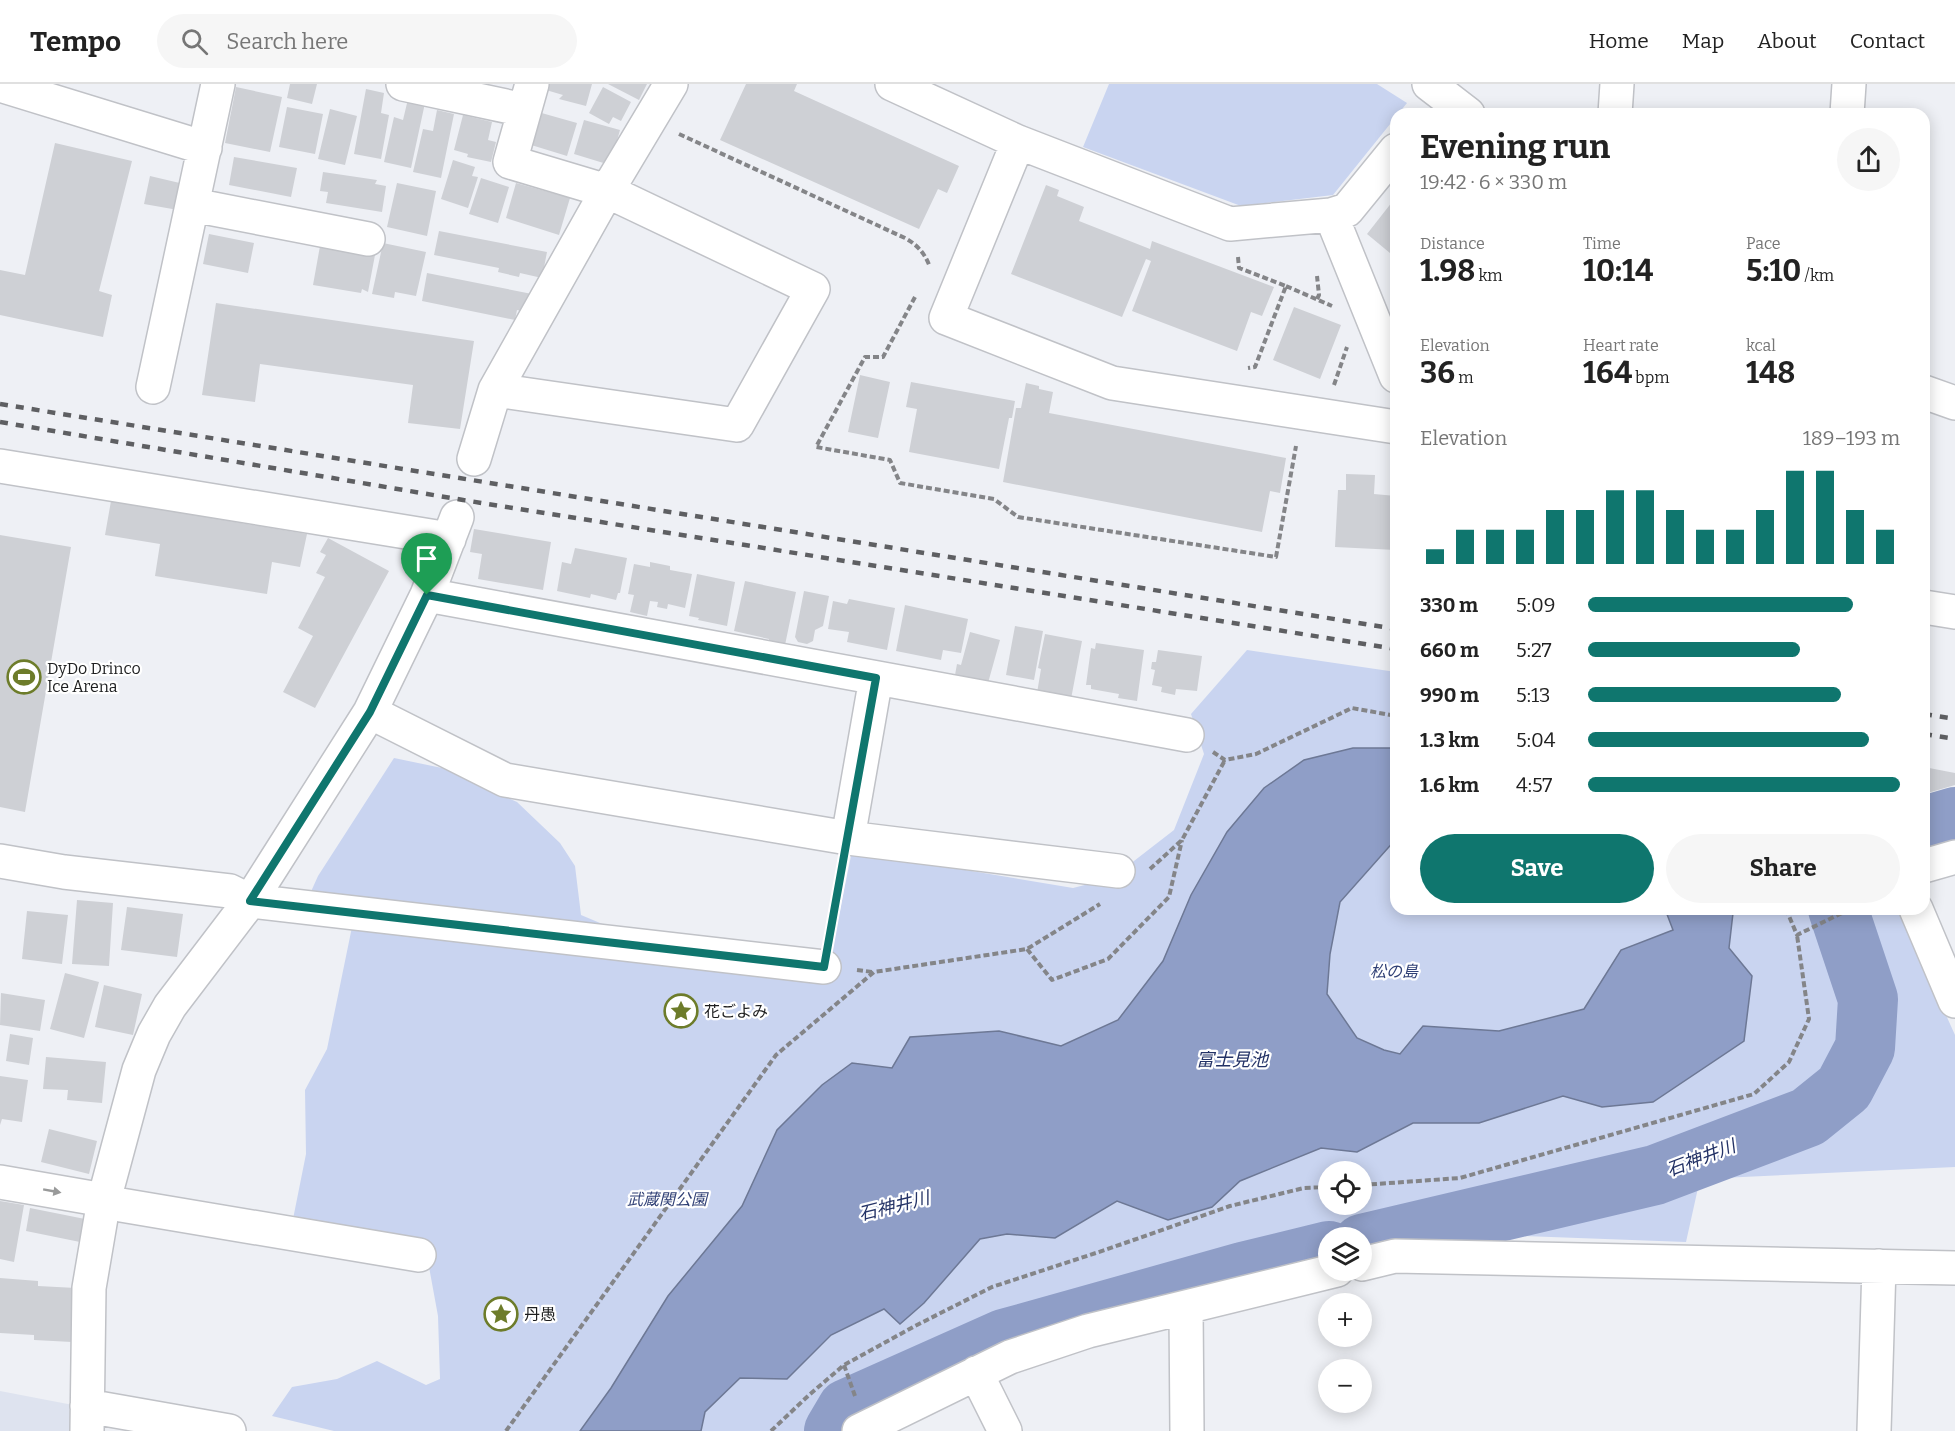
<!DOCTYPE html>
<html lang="en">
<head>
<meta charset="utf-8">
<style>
  body { margin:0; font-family:Bitter,"Noto Sans JP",serif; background:#f6f6f6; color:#222; height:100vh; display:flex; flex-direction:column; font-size:22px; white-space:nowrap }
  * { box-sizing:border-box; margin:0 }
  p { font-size:20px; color:#767676 }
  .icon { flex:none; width:33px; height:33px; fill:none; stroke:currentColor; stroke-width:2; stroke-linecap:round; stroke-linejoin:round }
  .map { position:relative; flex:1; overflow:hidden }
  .sheet { position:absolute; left:1390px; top:24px; width:540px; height:807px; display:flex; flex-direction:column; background:#fff; border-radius:18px; box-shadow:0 3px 15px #0003 }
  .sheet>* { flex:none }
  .buttons { position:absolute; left:1318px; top:1077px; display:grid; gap:12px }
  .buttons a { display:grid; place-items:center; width:54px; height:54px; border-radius:50%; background:#fff; box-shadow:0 3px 15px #0003; font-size:30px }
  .pin { position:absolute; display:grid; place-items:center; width:51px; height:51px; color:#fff; margin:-62px -26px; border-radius:50% 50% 50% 0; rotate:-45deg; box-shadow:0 0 6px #0007 }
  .pin .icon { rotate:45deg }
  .round { display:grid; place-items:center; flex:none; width:63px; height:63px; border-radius:32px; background:#f6f6f6 }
  .overview { display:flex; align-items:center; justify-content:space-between; height:102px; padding:0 30px }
  h1 { font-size:33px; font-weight:700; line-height:45px }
  .metrics { display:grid; grid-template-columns:repeat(3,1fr); gap:9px; height:102px; padding:6px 30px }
  .metrics div { display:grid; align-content:center }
  .metrics b { font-size:30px; font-weight:700 }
  .metrics small { font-size:16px; font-weight:400 }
  .metrics p { font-size:16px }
  .chart { height:168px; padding:12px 30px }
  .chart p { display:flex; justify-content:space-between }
  .chart svg { width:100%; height:108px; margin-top:6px; stroke:#0f766e; stroke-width:6 }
  .cta { display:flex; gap:12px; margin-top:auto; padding:12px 30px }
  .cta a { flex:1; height:69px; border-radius:36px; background:#0f766e; color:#fff; font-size:24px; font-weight:700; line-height:69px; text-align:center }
  .cta a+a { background:#f6f6f6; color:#222 }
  ul { padding:0 30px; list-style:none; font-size:20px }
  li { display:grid; grid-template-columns:96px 72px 1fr; align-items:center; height:45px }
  li i { height:15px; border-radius:8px; background:#0f766e }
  header { display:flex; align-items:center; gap:36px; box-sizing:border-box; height:84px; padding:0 30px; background:#fff; border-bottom:2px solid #e0e0e0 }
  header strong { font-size:28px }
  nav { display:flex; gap:33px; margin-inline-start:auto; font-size:21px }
  .search { width:420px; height:54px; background:#f6f6f6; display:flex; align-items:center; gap:15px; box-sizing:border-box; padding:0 21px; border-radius:33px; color:#767676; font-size:22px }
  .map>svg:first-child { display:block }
  .built { fill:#dee3ef }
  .green { fill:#c9d4f0; fill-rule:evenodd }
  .water { fill:#8f9ec7; stroke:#6d7895; stroke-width:1.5 }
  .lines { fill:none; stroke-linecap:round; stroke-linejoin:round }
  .river { stroke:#8f9ec7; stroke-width:60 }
  .building { fill:#ced0d5 }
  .minor-casing { stroke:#c0c2c7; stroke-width:36 }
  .path { stroke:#848588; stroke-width:4; stroke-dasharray:6 3; stroke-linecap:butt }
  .minor { stroke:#fff; stroke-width:33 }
  .rail { stroke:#5e5f62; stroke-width:4.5; stroke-dasharray:8 8; stroke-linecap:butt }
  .oneway { fill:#999a9a }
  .route-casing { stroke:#fff; stroke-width:12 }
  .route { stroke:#0f766e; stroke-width:8 }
  .labels { text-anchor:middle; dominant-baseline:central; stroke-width:4.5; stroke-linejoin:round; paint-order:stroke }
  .poi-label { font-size:16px; fill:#1d1e1f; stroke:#fff; text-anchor:start }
  .park-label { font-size:16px; font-style:italic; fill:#314176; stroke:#fff }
  .water-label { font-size:18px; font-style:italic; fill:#233266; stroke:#fff }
</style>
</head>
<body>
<header>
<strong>Tempo</strong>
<div class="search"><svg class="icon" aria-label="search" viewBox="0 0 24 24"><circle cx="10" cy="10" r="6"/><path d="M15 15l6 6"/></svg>Search here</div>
<nav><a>Home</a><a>Map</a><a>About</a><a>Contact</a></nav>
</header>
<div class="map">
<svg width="1955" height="1347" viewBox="0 0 1955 1347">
  <rect width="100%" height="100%" fill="#eef0f5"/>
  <!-- built -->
  <path class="built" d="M 0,1307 L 73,1321 L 74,1347 L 0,1347 Z"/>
  <!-- green -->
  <path class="green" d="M 1109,0 L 1377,0 L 1407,19 L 1333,111 L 1241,122 L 1083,63 Z
    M 1247,566 L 1396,588 L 1396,825 L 1898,825 L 1955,951 L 1955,1083 L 1700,1095 L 1686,1158 L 1368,1146 L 1223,1178 L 981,1250 L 830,1326 L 818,1347 L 334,1347 L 272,1332 L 292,1303 L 337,1295 L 377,1277 L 426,1301 L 440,1295 L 438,1232 L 425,1161 L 293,1135 L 306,1070 L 305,1006 L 327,965 L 352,843 L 309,812 L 318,792 L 394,674 L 442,684 L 517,718 L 560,759 L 575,782 L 581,831 L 712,886 L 825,900 L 852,767 L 1073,804 L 1112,794 L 1174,746 L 1204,670 L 1191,630 ZM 1329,1088 L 1362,1088 L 1362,1120 L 1329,1120 Z"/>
  <!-- water -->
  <path class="water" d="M 1353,664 L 1396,664 L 1396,755 L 1340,818 L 1330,870 L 1327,910 L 1357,954 L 1384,966 L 1400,970 L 1423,942 L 1499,947 L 1584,925 L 1621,866 L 1673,846 L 1665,825 L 1728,825 L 1733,829 L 1729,864 L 1752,892 L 1744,957 L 1653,1018 L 1602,1023 L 1563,1012 L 1479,1039 L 1413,1039 L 1357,1068 L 1321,1064 L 1240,1097 L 1212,1123 L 1168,1136 L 1117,1117 L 1055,1154 L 1007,1150 L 980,1155 L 924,1219 L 900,1240 L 884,1225 L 831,1251 L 787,1295 L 740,1294 L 705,1328 L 701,1347 L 580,1347 L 611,1304 L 668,1212 L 742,1122 L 777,1046 L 822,1001 L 852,979 L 892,984 L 910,953 L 999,947 L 1061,962 L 1118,936 L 1163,877 L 1191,811 L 1227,748 L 1264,704 L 1304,676 Z"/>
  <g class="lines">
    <!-- river -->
    <path class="river" d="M 1924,742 L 1955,733
      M 1362,1160 L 1655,1091 L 1808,1033 L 1844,1004 L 1865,964 L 1868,915 L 1838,825
      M 834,1347 L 847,1325 L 1004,1255 L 1243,1188 L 1329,1167"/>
  </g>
  <!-- building -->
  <path class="building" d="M 290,0 L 317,0 L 312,20 L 287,14 Z
    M 547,0 L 592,0 L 586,22 L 559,15 L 563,11 L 546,6 Z
    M 608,0 L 647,0 L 639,16 Z
    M 746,0 L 797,0 L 794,7 L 959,82 L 947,109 L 938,105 L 919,145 L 720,56 Z
    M 236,3 L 282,13 L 270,68 L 225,59 Z
    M 603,3 L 631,18 L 621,37 L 613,33 L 609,40 L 589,29 Z
    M 366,5 L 384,9 L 381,29 L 389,31 L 381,75 L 354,70 Z
    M 408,15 L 425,19 L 411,84 L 384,78 L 394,33 L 403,36 Z
    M 287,23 L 323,30 L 315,70 L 279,63 Z
    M 330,25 L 357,32 L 345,81 L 318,75 Z
    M 437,26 L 454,30 L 441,94 L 413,88 L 423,45 L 433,47 Z
    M 538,28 L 577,39 L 567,72 L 528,60 Z
    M 463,31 L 492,38 L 488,56 L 496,58 L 491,78 L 467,73 L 468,70 L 454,66 Z
    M 584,36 L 620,46 L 610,81 L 574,70 Z
    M 55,59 L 132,77 L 99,207 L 112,211 L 103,253 L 0,231 L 0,186 L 25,191 Z
    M 234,73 L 297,84 L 291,113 L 229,101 Z
    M 453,76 L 475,83 L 472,92 L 478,93 L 468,124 L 441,115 Z
    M 323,88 L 377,96 L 375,100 L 386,102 L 382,128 L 326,119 L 328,108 L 320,107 Z
    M 150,92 L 184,100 L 178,126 L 144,120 Z
    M 481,94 L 509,103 L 498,139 L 469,130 Z
    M 397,99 L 436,107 L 427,152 L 387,143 Z
    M 516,99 L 570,114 L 559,151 L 506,134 Z
    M 1046,101 L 1059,106 L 1057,112 L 1084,123 L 1079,137 L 1150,165 L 1152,157 L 1274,203 L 1262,232 L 1251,228 L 1237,267 L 1132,227 L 1151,177 L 1146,175 L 1122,233 L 1011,190 Z
    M 1396,113 L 1396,174 L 1367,150 Z
    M 439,147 L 547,168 L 542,194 L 520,189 L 519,193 L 498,188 L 499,184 L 434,171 Z
    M 209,150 L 254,159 L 248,189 L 203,180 Z
    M 383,159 L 426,168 L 416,212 L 395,208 L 394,214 L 372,210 Z
    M 320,162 L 375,171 L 368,208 L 362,205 L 361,209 L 313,201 Z
    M 427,189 L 532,210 L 526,228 L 517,226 L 515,236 L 422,217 Z
    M 216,219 L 474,257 L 460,345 L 408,339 L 413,301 L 260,280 L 255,318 L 202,311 Z
    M 1294,223 L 1341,241 L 1320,295 L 1273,276 Z
    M 860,291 L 890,298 L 878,354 L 848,348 Z
    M 911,298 L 1015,317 L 1012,334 L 1009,334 L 999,385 L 909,368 L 917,325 L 906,323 Z
    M 1026,299 L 1039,302 L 1039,305 L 1053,308 L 1049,329 L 1286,374 L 1280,409 L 1270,407 L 1262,448 L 1003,398 L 1016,324 L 1021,324 Z
    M 1346,390 L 1375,391 L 1374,410 L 1396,412 L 1396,466 L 1335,463 L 1338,406 L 1346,406 Z
    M 111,417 L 307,450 L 300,483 L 272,478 L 267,510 L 155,492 L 160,460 L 105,451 Z
    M 474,445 L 551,458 L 543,506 L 478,495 L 482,470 L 470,468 Z
    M 0,451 L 71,463 L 25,728 L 0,723 Z
    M 328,454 L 389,487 L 315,624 L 283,608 L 313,552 L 298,544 L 325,493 L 316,489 L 326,471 L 320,468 Z
    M 575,464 L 627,474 L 620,509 L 618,509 L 616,516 L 591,510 L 590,514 L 557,507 L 562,478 L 571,480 Z
    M 650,478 L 670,482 L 670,486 L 692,490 L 685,524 L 668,520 L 667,525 L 657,523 L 658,518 L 650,517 L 647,532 L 630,528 L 634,511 L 628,510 L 634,480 L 650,483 Z
    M 697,490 L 735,498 L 727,542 L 698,536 L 699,534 L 689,532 Z
    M 745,497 L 796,508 L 785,561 L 769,558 L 769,555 L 734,547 Z
    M 804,507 L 829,512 L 823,542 L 815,546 L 813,557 L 807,560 L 798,558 L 795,553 Z
    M 849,515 L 895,524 L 887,566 L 847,558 L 849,548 L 828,545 L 833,517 L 847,520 Z
    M 905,521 L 968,535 L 961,569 L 943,566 L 941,576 L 896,567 Z
    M 1015,542 L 1043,547 L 1034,596 L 1006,591 Z
    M 970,548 L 1000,556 L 988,599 L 955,591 L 957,580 L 961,581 Z
    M 1045,550 L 1082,557 L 1071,615 L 1037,609 L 1041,585 L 1038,584 Z
    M 1096,559 L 1144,566 L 1137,617 L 1118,614 L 1119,610 L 1091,605 L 1091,601 L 1086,601 L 1091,564 L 1095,565 Z
    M 1158,566 L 1202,572 L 1197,607 L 1176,605 L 1175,611 L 1161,608 L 1162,603 L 1152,601 L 1155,586 L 1151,585 L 1152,578 L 1156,578 Z
    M 1924,683 L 1955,689 L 1955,701 L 1924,710 Z
    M 77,816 L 113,819 L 109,882 L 72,880 Z
    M 127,823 L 183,830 L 177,873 L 121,866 Z
    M 27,827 L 68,831 L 62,880 L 22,875 Z
    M 65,889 L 99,898 L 84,954 L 50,945 Z
    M 104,901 L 142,910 L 133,951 L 95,943 Z
    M 1,909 L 45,916 L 40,947 L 0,941 Z
    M 10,950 L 33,954 L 29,981 L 6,977 Z
    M 46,973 L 106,978 L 102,1019 L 67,1016 L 68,1006 L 43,1005 Z
    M 0,992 L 28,996 L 22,1038 L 2,1035 L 0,1041 Z
    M 49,1045 L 97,1057 L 89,1090 L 41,1078 Z
    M 0,1117 L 24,1121 L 14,1178 L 0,1175 Z
    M 30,1124 L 85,1135 L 80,1158 L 26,1147 Z
    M 0,1194 L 38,1197 L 38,1202 L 76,1204 L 72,1258 L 34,1256 L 34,1251 L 0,1249 Z"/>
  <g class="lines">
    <!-- minor casing -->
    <g class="minor-casing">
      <path id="minor" d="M 403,0 L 524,26
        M 892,0 L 1018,58 L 1230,140 L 1331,131 L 1347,126 L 1396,66
        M 1429,0 L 1468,30
        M 0,1 L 205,64
        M 1615,30 L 1617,0
        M 1847,30 L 1849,0
        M 1018,58 L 946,234 L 1112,299 L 1396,343
        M 193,121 L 368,155
        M 1331,131 L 1396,292
        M 153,303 L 218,0
        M 495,306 L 737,341 L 813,205 L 607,107 L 510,78 L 532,0
        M 1924,308 L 1955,319
        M 474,375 L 495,306 L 607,107 L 671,0
        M 0,382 L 449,455
        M 427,511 L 1187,651
        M 1924,523 L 1955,528
        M 370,628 L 505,696 L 848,754 L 1118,787
        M 848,754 L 876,594
        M 0,777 L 64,788 L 230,807 L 250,817 L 824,883
        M 1924,782 L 1955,773
        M 1916,825 L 1955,917
        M 0,1098 L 104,1116 L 121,1121 L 419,1171
        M 1362,1180 L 1395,1172 L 1955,1184
        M 1186,1224 L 1187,1347
        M 976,1289 L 1005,1347
        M 87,1322 L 229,1347
        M 87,1347 L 89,1204 L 104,1116 L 139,986 L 154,950 L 170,922 L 250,817 L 370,628 L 427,511 L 457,433
        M 859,1347 L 1010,1273 L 1088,1247 L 1337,1186
        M 1874,1347 L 1879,1182"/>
    </g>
    <!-- path -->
    <path class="path" d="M 679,50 L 905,154 C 918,161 925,170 930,183
      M 1238,173 L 1239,184 L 1286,202 L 1255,283 L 1248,284
      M 1286,202 L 1332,222
      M 915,213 L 883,273 L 865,273 L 816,363 L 890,376 L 900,399 L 994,415 L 1018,433 L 1276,473 L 1296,362
      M 1317,215 L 1319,211 L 1317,192
      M 1334,301 L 1347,263
      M 1213,668 L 1225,676 L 1256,670 L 1352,624 L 1396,632
      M 1150,785 L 1182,756 L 1225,676
      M 1786,825 L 1797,851 L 1850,825
      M 830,852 L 842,785
      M 1027,865 L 1052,896 L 1108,875 L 1169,813 L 1182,756
      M 857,886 L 873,888
      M 1362,1101 L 1460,1094 L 1754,1010 L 1789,978 L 1809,935 L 1797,851
      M 844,1281 L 855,1312
      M 506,1347 L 776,971 L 874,888 L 1027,865 L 1100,820
      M 771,1347 L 809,1311 L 844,1281 L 915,1242 L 992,1203 L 1105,1166 L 1230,1122 L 1304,1104 L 1329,1103"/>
    <!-- minor -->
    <use href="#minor" class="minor"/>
    <!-- rail -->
    <path class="rail" d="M 0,320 L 1396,545
      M 0,338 L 463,416 L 1396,565
      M 1924,630 L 1955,635
      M 1924,650 L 1955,655"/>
  </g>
  <!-- one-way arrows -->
  <defs><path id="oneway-solid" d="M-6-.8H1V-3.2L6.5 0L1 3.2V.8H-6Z" transform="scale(1.5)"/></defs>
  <use class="oneway" href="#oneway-solid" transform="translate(52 1107) rotate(10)"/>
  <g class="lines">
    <!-- route casing -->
    <g class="route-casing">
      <path id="route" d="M 427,511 L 876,594 L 824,883 L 250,817 L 370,628 Z"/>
    </g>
    <!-- route -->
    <use href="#route" class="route"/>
  </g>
  <!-- icons -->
  <defs>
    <g id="stadium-ring" transform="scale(1.725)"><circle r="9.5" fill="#fff" stroke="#6d7c2a" stroke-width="1.5"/><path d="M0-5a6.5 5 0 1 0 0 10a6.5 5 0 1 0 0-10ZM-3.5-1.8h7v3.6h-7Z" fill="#6d7c2a"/></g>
    <g id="sight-ring" transform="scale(1.725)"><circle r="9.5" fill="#fff" stroke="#6d7c2a" stroke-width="1.5"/><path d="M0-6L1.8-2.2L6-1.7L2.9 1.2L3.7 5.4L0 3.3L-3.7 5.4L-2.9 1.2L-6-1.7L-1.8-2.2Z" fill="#6d7c2a"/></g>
  </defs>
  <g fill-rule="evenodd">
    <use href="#stadium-ring" x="24" y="593"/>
    <use href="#sight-ring" x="681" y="927"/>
    <use href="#sight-ring" x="501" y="1230"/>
  </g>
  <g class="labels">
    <!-- poi labels -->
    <g class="poi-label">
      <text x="47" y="584">DyDo Drinco<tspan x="47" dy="18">Ice Arena</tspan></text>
      <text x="704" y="927">花ごよみ</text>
      <text x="524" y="1230">丹愚</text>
    </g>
    <!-- park labels -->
    <g class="park-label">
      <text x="1394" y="887">松の島</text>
      <text x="667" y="1115">武蔵関公園</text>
    </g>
    <!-- water labels -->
    <g class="water-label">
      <text x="1232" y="976">富士見池</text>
      <text transform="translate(1701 1074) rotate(-21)">石神井川</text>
      <text transform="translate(894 1122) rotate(-14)">石神井川</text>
    </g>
  </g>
</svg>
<div class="buttons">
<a><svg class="icon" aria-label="locate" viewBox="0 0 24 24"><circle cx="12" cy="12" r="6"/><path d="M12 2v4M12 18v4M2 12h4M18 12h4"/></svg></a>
<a><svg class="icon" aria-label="layers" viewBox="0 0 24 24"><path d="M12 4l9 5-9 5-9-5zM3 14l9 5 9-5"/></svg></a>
<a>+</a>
<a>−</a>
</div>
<div class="pin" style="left:427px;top:511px;background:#1e9e55"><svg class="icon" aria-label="arrive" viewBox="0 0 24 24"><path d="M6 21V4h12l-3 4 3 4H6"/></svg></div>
<section class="sheet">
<div class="overview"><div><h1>Evening run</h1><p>19:42 · 6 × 330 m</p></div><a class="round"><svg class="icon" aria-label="share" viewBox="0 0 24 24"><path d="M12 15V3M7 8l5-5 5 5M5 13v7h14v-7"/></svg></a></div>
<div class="metrics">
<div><p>Distance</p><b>1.98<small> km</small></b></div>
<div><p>Time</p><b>10:14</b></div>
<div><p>Pace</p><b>5:10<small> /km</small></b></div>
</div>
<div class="metrics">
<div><p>Elevation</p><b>36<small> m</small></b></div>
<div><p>Heart rate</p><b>164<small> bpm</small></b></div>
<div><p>kcal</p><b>148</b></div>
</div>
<div class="chart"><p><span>Elevation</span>189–193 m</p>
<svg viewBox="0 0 160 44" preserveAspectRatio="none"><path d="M5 44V38M15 44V30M25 44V30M35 44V30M45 44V22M55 44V22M65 44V14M75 44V14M85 44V22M95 44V30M105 44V30M115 44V22M125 44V6M135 44V6M145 44V22M155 44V30"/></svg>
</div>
<ul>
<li><b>330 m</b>5:09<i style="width:85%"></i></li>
<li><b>660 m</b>5:27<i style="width:68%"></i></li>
<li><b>990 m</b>5:13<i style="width:81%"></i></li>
<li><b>1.3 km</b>5:04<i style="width:90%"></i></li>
<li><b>1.6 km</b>4:57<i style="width:100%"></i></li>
</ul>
<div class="cta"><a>Save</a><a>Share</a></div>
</section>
</div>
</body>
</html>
